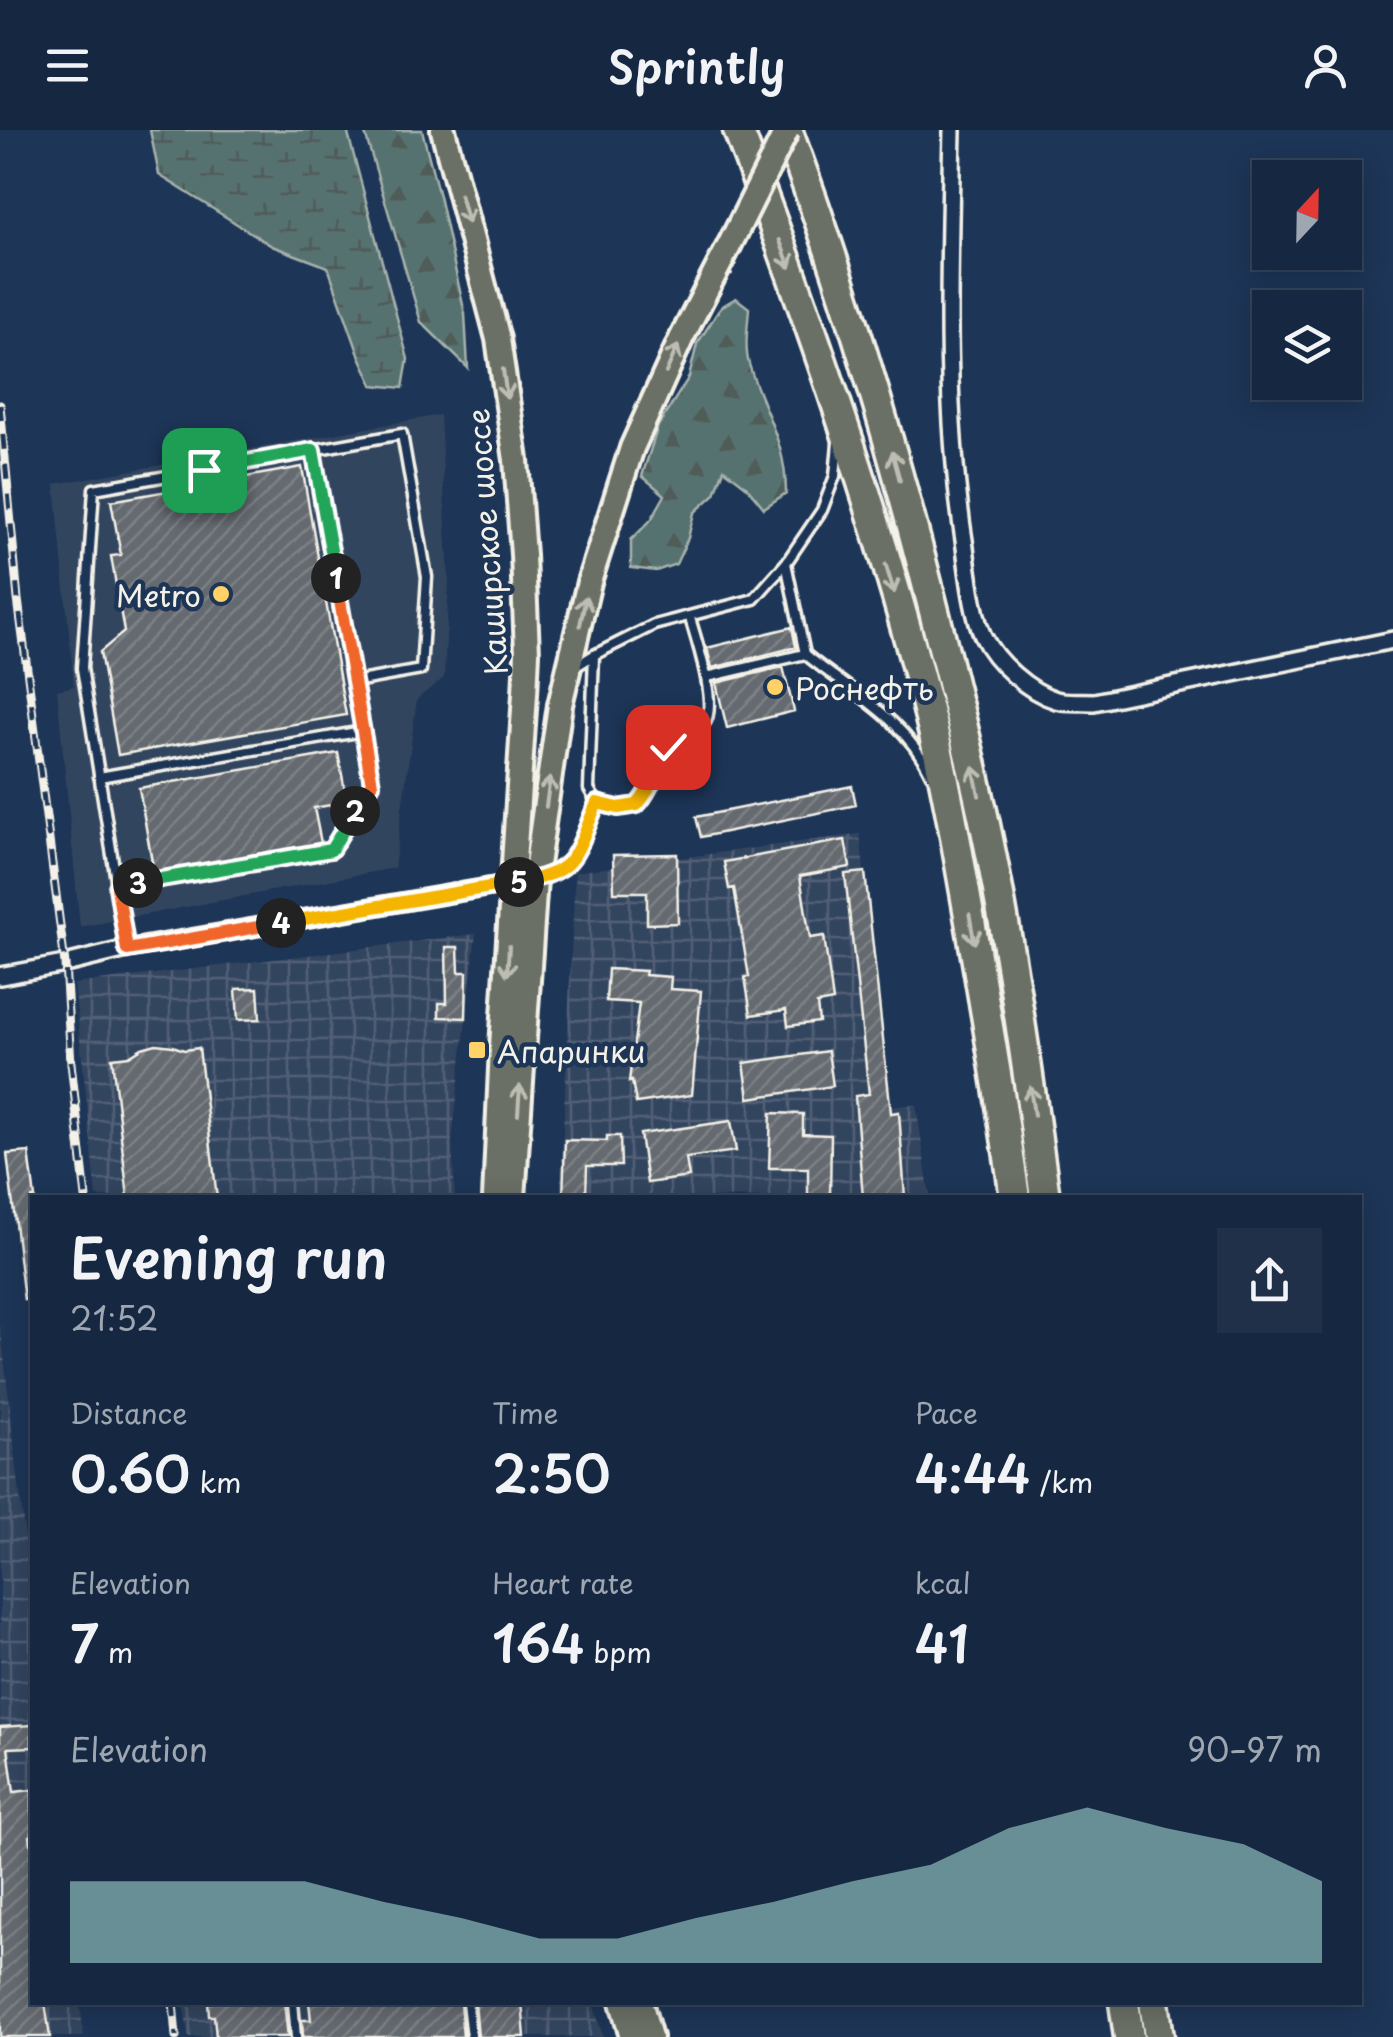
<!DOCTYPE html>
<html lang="en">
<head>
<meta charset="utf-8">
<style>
  body { margin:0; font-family:"Playpen Sans",sans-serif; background:#1f3048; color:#f1f3f6; height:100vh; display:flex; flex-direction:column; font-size:38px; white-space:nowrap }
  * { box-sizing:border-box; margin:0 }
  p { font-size:32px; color:#9ea6b1 }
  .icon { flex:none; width:55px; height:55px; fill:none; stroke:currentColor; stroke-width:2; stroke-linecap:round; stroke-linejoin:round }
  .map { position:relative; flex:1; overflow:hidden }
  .sheet { position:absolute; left:30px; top:1065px; width:1332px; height:810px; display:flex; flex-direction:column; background:#162841; border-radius:0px; box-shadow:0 5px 25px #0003,0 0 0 2px #35445a }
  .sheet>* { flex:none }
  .needle { width:65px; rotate:22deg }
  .tools { position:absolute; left:1252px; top:30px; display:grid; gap:20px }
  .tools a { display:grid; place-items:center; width:110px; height:110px; border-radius:0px; background:#162841; box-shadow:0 5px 25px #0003,0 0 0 2px #35445a; font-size:50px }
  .pin { position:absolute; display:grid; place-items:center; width:85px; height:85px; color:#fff; margin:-42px; border-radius:20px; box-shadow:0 5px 15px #0006 }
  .km { position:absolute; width:50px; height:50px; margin:-25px; border-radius:50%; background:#222; color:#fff; font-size:28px; line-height:50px; text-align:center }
  .round { display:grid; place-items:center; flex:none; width:105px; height:105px; border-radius:0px; background:#1f3048 }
  .overview { display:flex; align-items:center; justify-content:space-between; height:170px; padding:0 40px }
  h1 { font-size:55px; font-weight:600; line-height:75px }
  .figures { display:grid; grid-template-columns:repeat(3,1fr); gap:15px; height:170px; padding:10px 40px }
  .figures div { display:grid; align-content:center }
  .figures b { font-size:50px; font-weight:600 }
  .figures small { font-size:28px; font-weight:400 }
  .figures p { font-size:28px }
  .chart { height:280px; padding:20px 40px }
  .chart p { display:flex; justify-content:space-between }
  .chart svg { width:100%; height:180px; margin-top:10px; fill:#8bbbb9; opacity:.7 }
  header { display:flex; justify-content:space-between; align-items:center; height:130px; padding:0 40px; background:#162841; font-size:45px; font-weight:600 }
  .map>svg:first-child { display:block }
  .built { fill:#33455f }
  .industrial { fill:url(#industrial-grid) }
  .forest { fill:url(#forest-firs); stroke:#a6b2ac; stroke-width:2.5 }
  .wetland { fill:url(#wetland-marsh); stroke:#a6b2ac; stroke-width:2.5 }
  .building { fill:url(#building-hatch); stroke:#f4f1e8; stroke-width:2.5 }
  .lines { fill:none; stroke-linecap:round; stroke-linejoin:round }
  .lane-casing { stroke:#f4f1e8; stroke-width:15 }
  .street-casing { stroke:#f4f1e8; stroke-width:22 }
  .primary-casing { stroke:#f4f1e8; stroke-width:30 }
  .highway-casing { stroke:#f4f1e8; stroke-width:35 }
  .lane { stroke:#1d3557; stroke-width:8 }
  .street { stroke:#1d3557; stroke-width:15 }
  .primary { stroke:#6b7065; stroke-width:22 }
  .highway { stroke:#6b7065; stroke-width:28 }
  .rail-casing { stroke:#f4f1e8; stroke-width:9 }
  .rail { stroke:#1d3557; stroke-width:5; stroke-dasharray:15; stroke-linecap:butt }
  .primary-bridge-casing { stroke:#f4f1e8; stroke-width:30; stroke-linecap:butt }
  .path-bridge { stroke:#f4f1e8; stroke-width:2.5; stroke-dasharray:2.5 8; stroke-linecap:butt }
  .primary-bridge { stroke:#6b7065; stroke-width:22 }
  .oneway { stroke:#bdbdb4 }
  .split-1-casing { stroke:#fff; stroke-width:20 }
  .split-2-casing { stroke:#fff; stroke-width:20 }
  .split-3-casing { stroke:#fff; stroke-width:20 }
  .split-4-casing { stroke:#fff; stroke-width:20 }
  .split-5-casing { stroke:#fff; stroke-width:20 }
  .split-6-casing { stroke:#fff; stroke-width:20 }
  .split-1 { stroke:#22a559; stroke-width:12 }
  .split-2 { stroke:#f0652b; stroke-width:12 }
  .split-3 { stroke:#22a559; stroke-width:12 }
  .split-4 { stroke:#f0652b; stroke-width:12 }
  .split-5 { stroke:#f5b400; stroke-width:12 }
  .split-6 { stroke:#f5b400; stroke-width:12 }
  .poi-dot { fill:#ffd166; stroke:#1d3557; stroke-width:4 }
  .labels { text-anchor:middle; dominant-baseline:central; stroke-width:9; stroke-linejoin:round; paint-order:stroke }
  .street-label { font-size:30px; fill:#f4f1e8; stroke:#1d3557 }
  .poi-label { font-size:30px; fill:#f4f1e8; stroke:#1d3557; text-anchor:start }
</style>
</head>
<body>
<header><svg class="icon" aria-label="menu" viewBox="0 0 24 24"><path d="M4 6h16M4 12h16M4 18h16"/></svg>Sprintly<svg class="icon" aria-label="person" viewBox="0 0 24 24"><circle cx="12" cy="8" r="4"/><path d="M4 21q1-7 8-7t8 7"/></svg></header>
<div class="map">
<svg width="1393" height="1907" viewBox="0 0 1393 1907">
  <defs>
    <pattern id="industrial-grid" width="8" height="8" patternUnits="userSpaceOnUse" patternTransform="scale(2.5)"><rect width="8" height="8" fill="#33455f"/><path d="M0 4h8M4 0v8" fill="none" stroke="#516076"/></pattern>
    <pattern id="forest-firs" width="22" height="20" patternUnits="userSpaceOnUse" patternTransform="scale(2.5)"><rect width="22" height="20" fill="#57726f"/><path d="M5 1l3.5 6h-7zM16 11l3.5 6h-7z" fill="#4f5b58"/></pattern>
    <pattern id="wetland-marsh" width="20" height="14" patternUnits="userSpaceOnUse" patternTransform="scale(2.5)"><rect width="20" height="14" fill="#57726f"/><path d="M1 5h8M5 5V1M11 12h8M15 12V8" fill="none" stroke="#4f5b58"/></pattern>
    <pattern id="building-hatch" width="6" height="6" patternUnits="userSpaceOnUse" patternTransform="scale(2.5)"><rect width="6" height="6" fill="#656b71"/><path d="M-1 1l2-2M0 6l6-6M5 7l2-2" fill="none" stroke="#7c8185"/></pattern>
  </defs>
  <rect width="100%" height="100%" fill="#1d3557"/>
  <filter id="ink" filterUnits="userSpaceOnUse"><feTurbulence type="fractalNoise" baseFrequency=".01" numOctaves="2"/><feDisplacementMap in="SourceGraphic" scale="20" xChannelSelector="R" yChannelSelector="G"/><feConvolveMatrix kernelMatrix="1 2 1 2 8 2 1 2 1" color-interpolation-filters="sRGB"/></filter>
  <g filter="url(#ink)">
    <!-- built -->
    <path class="built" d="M 440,285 L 449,452 L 444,548 L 417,569 L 394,738 L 80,797 L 57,560 L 74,556 L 55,354 Z"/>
    <!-- industrial -->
    <path class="industrial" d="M 860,704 L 891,977 L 916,974 L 930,1067 L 560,1068 L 575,742 Z
      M 476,804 L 452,1010 L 455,1067 L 97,1067 L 74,854 Z
      M 0,1193 L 32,1468 L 32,1872 L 80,1873 L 84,1907 L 0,1907 Z
      M 184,1873 L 593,1873 L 603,1907 L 188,1907 Z"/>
    <!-- forest -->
    <path class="forest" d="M 364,0 L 422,0 L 439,66 L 465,184 L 468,238 L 421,192 Z
      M 736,168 L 749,178 C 748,195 744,217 749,234 C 763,282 786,310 786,363 L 764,378 L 746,356 L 724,339 L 715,364 L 694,383 L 688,408 L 676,434 L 656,441 L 631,438 L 631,410 L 651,390 L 665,365 L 642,346 L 658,296 L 689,247 L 697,214 L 721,177 Z"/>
    <!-- wetland -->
    <path class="wetland" d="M 150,0 L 347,0 L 408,229 L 403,258 L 373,255 L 358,222 L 328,137 L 272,116 L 159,45 Z"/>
    <!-- building -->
    <path class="building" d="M 302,337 L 346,585 L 118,625 L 100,522 L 124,502 L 111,426 L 121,425 L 111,371 Z
      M 792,497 L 796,517 L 712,538 L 707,518 Z
      M 783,537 L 794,581 L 727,598 L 716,553 Z
      M 338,623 L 347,672 L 314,678 L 321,713 L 154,743 L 139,658 Z
      M 852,656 L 856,675 L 701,707 L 696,687 Z
      M 845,710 L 850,737 L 800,746 L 810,808 L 824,806 L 833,871 L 817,874 L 819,892 L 788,896 L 786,880 L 751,885 L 745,847 L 749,847 L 734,758 L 729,759 L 724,732 Z
      M 677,724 L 678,793 L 647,794 L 647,762 L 614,762 L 613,725 Z
      M 865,742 L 891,983 L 899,982 L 905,1068 L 863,1068 L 855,966 L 869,964 L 845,744 Z
      M 446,817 L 458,817 L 459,842 L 467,842 L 466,888 L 439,887 L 439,873 L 447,873 Z
      M 608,839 L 646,841 L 645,845 L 671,847 L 670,859 L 701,861 L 692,965 L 636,973 L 632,951 L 629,952 L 639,873 L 606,871 Z
      M 258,858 L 260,889 L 238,890 L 236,859 Z
      M 156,914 L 173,916 L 184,920 L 199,918 L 217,1068 L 128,1068 L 112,928 L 129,926 L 142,918 Z
      M 828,921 L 833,956 L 749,968 L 744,933 Z
      M 771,983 L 803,984 L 803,1004 L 831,1005 L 830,1068 L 808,1068 L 808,1038 L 769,1038 Z
      M 731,991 L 736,1021 L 686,1028 L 689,1047 L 647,1053 L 640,1004 Z
      M 607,1006 L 620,1006 L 621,1036 L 587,1036 L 586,1068 L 563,1068 L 565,1010 L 607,1011 Z
      M 29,1022 L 35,1068 L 32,1068 L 32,1170 L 24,1170 L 7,1024 Z
      M 32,1595 L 32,1617 L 8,1618 L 14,1662 L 32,1660 L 32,1705 L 30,1706 L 32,1721 L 32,1872 L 45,1872 L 50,1907 L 0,1907 L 0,1597 Z
      M 208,1872 L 284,1872 L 288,1907 L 216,1907 L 214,1886 L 209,1886 Z
      M 309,1872 L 460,1872 L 463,1907 L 303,1907 L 302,1890 L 311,1890 Z
      M 475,1872 L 522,1872 L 525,1907 L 478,1907 Z"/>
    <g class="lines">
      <!-- lane casing -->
      <g class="lane-casing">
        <path id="lane" d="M 313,320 L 354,552
          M 786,433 L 805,524 C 852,563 905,588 931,645
          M 594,525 L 589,659 L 597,673 L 618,678 L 637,675 C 652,659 654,638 666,620 C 676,607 694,605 704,594 C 719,576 696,509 690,488
          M 573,538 L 594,525 L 654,495 L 754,469 L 786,433 L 822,380 L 835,346 L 838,313
          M 707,547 L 805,524
          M 99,647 L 363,601
          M 540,748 C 580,735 581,709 597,673
          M 117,757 L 331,719 L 372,654 L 354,552 L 421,540 L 427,447 L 402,304 L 94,359 L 82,538 L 127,819
          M 293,1872 L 296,1907
          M 467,1872 L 471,1907"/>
      </g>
      <!-- street casing -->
      <g class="street-casing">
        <path id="street" d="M 952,0 C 949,139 943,279 965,417 C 968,441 973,486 983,506 C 995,532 1029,562 1056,570 C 1067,573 1082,571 1094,572 L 1393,510
          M 0,846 L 65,834 L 127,819 L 513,753"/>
      </g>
      <!-- primary casing -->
      <g class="primary-casing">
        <path id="primary" d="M 443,0 L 498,209 L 516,330 L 523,425 L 527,523 L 525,564 L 502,917 L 495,1068
          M 513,1068 L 535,749 L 560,575 L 589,452 L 632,318 L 681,209 L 729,116
          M 622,1872 L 632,1907
          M 640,1872 L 650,1907"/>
      </g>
      <!-- highway casing -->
      <g class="highway-casing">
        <path id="highway" d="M 738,0 C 809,186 874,375 925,568 C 944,641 957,716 970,791 C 986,883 1002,975 1015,1068
          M 787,0 C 848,163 897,332 939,501 C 961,587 982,673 998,760 C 1017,862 1031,965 1045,1068
          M 1124,1872 L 1129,1907
          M 1154,1872 L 1159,1907"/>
      </g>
      <!-- lane -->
      <use href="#lane" class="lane"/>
      <!-- street -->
      <use href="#street" class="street"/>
      <!-- primary -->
      <use href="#primary" class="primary"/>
      <!-- highway -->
      <use href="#highway" class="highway"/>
      <!-- rail casing -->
      <g class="rail-casing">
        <path id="rail" d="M 0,275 L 18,469 L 65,834 L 71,933 L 86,1068
          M 173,1872 L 176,1907"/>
      </g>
      <!-- rail -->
      <use href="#rail" class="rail"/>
      <!-- primary-bridge casing -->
      <g class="primary-bridge-casing">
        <path id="primary-bridge" d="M 729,116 L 787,0"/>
      </g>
      <!-- path-bridge -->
      <path class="path-bridge" d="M 731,145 L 737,133"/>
      <!-- primary-bridge -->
      <use href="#primary-bridge" class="primary-bridge"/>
    </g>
    <!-- one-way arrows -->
    <defs><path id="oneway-shaft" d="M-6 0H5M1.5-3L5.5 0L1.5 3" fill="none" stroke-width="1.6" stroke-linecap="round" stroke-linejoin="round" transform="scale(2.5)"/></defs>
    <g class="oneway">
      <use href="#oneway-shaft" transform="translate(464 79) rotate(75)"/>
      <use href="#oneway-shaft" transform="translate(785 124) rotate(69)"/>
      <use href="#oneway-shaft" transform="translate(672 229) rotate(-66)"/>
      <use href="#oneway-shaft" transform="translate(505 254) rotate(82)"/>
      <use href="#oneway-shaft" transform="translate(896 336) rotate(-105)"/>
      <use href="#oneway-shaft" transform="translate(890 449) rotate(73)"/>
      <use href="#oneway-shaft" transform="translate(583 481) rotate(-78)"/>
      <use href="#oneway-shaft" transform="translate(976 651) rotate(-102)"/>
      <use href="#oneway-shaft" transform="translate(548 662) rotate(-82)"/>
      <use href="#oneway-shaft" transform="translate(972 799) rotate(80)"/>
      <use href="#oneway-shaft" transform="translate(508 831) rotate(94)"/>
      <use href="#oneway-shaft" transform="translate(519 970) rotate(-86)"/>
      <use href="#oneway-shaft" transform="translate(1032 971) rotate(-98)"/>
    </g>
  </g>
  <g class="lines" filter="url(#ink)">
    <!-- split-1 casing -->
    <g class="split-1-casing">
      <path id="split-1" d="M 204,340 L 313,320 L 336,448"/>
    </g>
    <!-- split-2 casing -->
    <g class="split-2-casing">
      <path id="split-2" d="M 336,448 L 372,654 L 355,681"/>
    </g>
    <!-- split-3 casing -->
    <g class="split-3-casing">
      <path id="split-3" d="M 138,753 L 331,720 L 355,681"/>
    </g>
    <!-- split-4 casing -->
    <g class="split-4-casing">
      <path id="split-4" d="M 138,753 L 117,757 L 127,820 L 281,793"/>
    </g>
    <!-- split-5 casing -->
    <g class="split-5-casing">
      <path id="split-5" d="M 281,793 L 519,752"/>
    </g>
    <!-- split-6 casing -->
    <g class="split-6-casing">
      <path id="split-6" d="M 519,752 C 579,743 575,723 597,673 L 618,678 L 637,675 C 652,659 657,636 668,617"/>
    </g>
    <!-- split-1 -->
    <use href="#split-1" class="split-1"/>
    <!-- split-2 -->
    <use href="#split-2" class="split-2"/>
    <!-- split-3 -->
    <use href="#split-3" class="split-3"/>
    <!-- split-4 -->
    <use href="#split-4" class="split-4"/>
    <!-- split-5 -->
    <use href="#split-5" class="split-5"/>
    <!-- split-6 -->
    <use href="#split-6" class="split-6"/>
  </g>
  <!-- markers -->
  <g class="poi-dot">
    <circle cx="221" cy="464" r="10"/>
    <circle cx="775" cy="557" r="10"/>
    <rect x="467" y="910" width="20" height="20" rx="5"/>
  </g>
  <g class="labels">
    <!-- street labels -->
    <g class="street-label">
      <text transform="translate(486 412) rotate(-94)">Каширское шоссе</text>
    </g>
    <!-- poi labels -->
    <g class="poi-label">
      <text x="201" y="464" text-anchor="end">Metro</text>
      <text x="795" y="557">Роснефть</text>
      <text x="497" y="920">Апаринки</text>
    </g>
  </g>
</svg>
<div class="tools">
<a><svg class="needle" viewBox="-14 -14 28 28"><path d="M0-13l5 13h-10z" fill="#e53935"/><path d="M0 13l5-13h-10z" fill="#9ea6b1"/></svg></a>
<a><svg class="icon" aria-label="layers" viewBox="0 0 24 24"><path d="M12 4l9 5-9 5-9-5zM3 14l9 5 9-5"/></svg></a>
</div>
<div class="pin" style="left:204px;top:340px;background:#1e9e55"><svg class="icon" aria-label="arrive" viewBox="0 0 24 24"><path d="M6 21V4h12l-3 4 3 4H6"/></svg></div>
<div class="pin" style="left:668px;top:617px;background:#d93025"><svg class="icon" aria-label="check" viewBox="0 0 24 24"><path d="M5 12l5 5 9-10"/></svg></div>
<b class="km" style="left:336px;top:448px">1</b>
<b class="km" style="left:355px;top:681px">2</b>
<b class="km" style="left:138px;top:753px">3</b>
<b class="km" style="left:281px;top:793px">4</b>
<b class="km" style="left:519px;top:752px">5</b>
<section class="sheet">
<div class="overview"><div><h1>Evening run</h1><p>21:52</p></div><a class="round"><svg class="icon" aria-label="share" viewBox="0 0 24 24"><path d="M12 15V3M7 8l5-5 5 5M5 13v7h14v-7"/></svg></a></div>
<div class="figures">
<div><p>Distance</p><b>0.60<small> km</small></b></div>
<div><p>Time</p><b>2:50</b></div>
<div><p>Pace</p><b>4:44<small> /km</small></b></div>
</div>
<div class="figures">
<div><p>Elevation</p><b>7<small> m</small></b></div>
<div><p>Heart rate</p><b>164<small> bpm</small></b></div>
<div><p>kcal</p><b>41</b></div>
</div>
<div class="chart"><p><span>Elevation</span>90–97 m</p>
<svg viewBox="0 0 160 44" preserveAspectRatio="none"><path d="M0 44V24L10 24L20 24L30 24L40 29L50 33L60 38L70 38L80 33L90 29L100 24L110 20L120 11L130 6L140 11L150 15L160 24V44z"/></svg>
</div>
</section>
</div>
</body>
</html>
